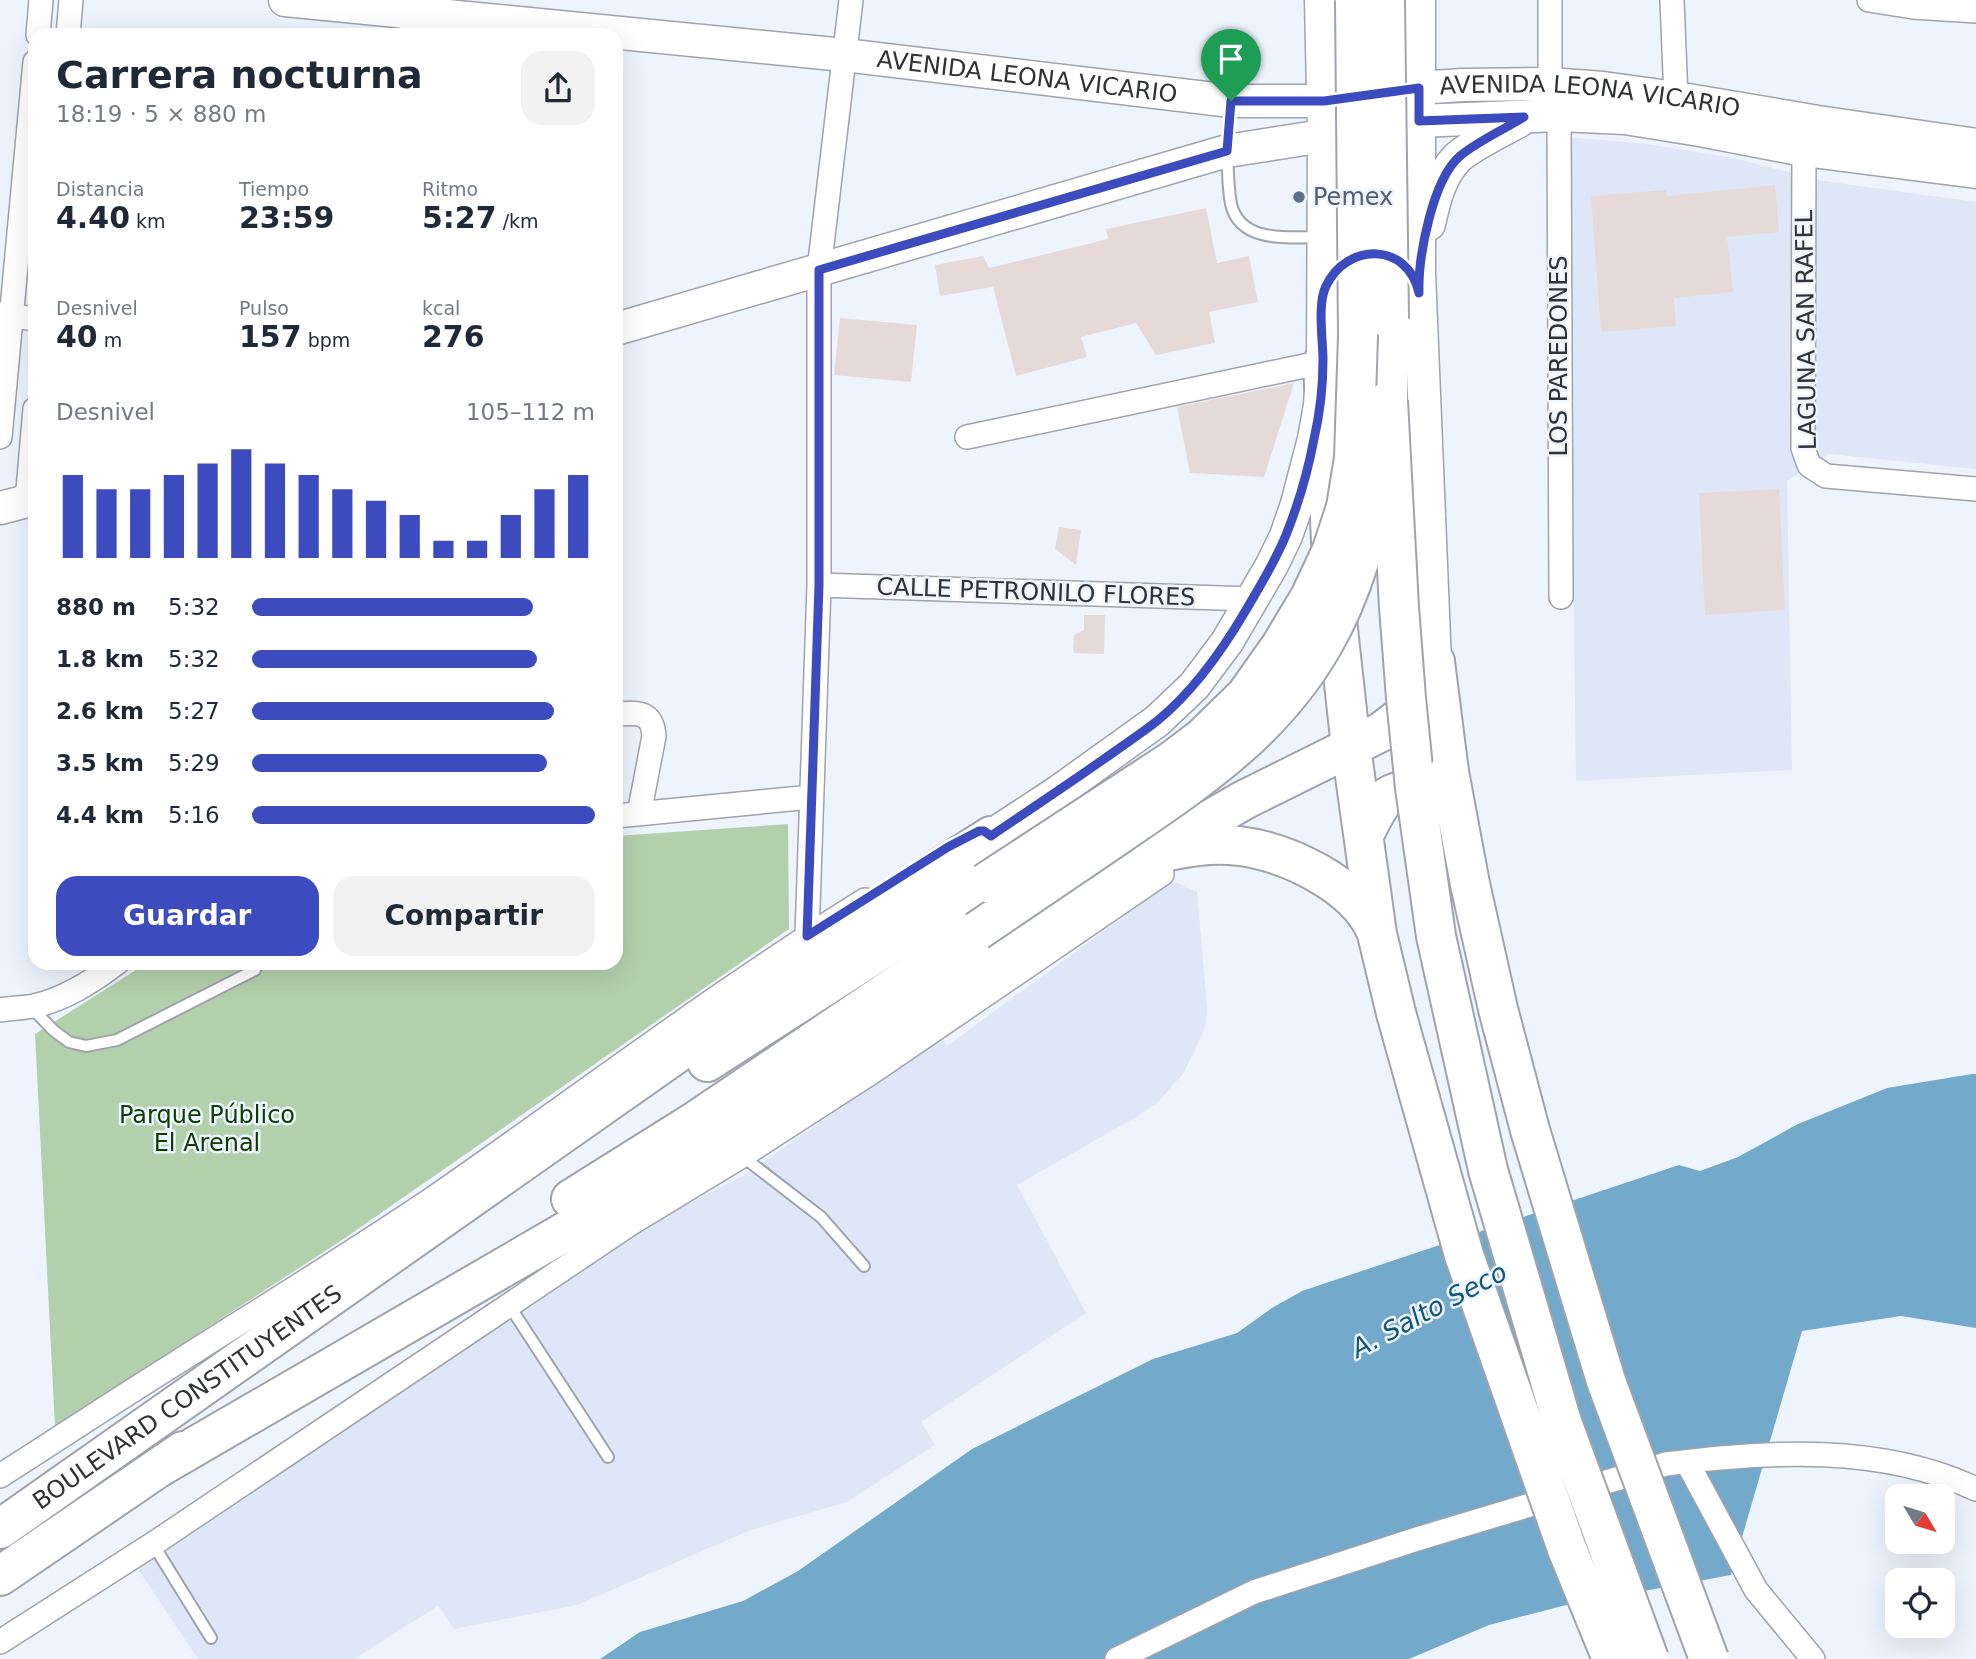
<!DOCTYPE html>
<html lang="es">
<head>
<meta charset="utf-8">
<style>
  body { margin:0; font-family:"DejaVu Sans",sans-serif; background:#f2f2f3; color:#1f2937; height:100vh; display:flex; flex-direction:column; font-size:26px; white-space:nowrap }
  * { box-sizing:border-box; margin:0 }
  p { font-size:23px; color:#747a83 }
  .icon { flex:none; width:38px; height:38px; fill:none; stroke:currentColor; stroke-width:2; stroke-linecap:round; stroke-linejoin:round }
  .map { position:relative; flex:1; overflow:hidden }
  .sheet { position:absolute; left:28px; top:28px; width:595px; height:942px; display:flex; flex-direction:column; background:#fff; border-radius:21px; box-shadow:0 7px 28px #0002 }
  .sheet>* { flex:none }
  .needle { width:46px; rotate:128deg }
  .tools { position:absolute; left:1885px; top:1484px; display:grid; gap:14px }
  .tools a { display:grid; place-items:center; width:70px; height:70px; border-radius:14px; background:#fff; box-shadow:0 7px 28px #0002; font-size:35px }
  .pin { position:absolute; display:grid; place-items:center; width:60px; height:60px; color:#fff; margin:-72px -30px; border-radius:50% 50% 50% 0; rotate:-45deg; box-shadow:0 0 7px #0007 }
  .pin .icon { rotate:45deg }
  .round { display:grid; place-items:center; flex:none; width:74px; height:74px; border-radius:21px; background:#f2f2f3 }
  .headline { display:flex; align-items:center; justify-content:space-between; height:119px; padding:0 28px }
  h1 { font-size:38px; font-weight:700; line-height:52px }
  .figures { display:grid; grid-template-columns:repeat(3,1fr); gap:10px; height:119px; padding:7px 28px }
  .figures div { display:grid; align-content:center }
  .figures b { font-size:30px; font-weight:700 }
  .figures small { font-size:19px; font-weight:400 }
  .figures p { font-size:19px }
  .chart { height:196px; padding:14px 28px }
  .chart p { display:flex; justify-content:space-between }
  .chart svg { width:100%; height:126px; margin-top:7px; stroke:#3c4bbe; stroke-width:6 }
  .cta { display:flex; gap:14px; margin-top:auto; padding:14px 28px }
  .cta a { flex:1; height:80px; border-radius:21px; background:#3c4bbe; color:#fff; font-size:28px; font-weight:700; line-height:80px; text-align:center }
  .cta a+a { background:#f2f2f3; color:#1f2937 }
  ul { padding:0 28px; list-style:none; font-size:23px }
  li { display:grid; grid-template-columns:112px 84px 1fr; align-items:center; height:52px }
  li i { height:18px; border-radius:9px; background:#3c4bbe }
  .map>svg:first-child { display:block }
  .built { fill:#dee7f7 }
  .green { fill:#b3d0ac }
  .water { fill:#73a9cb }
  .building { fill:#e6dad8 }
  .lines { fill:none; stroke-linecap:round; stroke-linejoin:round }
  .lane-casing { stroke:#9ea3ac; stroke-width:14 }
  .street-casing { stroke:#9ea3ac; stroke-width:26 }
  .secondary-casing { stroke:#9ea3ac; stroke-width:35 }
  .highway-casing { stroke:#9ea3ac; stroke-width:42 }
  .lane { stroke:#fff; stroke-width:10 }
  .street { stroke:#fff; stroke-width:23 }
  .secondary { stroke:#fff; stroke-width:32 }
  .highway { stroke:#fff; stroke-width:38 }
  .highway-bridge-casing { stroke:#9ea3ac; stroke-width:42; stroke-linecap:butt }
  .highway-bridge { stroke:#fff; stroke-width:38 }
  .route-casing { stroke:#fff; stroke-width:14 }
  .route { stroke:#3c4bbe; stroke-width:9 }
  .service-dot { fill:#5c6f8a; stroke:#eef4fd; stroke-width:2.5 }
  .labels { text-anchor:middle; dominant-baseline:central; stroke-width:5; stroke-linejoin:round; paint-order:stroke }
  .street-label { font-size:24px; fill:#303236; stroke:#eef4fd }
  .service-label { font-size:24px; fill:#4e5e75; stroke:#eef4fd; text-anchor:start }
  .park-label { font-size:24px; fill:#0c3e00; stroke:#eef4fd }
  .water-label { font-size:26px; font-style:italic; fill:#125677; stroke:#eef4fd }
</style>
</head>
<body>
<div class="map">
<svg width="1976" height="1659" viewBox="0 0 1976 1659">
  <rect width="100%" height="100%" fill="#eef4fd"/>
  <!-- built -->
  <path class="built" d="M 1568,137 L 1646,144 L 1734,158 L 1823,181 L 1976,202 L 1976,469 L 1829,454 L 1787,481 L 1792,770 L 1576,781 Z
    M 1172,881 L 1197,892 L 1207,1007 L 1206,1025 L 1194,1052 L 1183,1074 L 1157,1103 L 1136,1117 L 1017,1185 L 1086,1313 L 921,1422 L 935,1445 L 847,1502 L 751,1530 L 577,1605 L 454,1629 L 438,1606 L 354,1659 L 198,1659 L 136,1566 L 660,1218 L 743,1176 L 942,1037 L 947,1046 Z"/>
  <!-- green -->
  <path class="green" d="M 788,824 L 789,929 L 345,1238 L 55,1427 L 35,1034 L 147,963 L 616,962 L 616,836 Z"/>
  <!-- water -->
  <path class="water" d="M 1972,1074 L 1976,1074 L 1976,1328 L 1901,1316 L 1802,1331 L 1731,1575 L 1562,1606 L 1489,1625 L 1409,1659 L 600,1659 L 640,1632 L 743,1601 L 798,1571 L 972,1449 L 1153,1359 L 1237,1333 L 1272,1308 L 1302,1291 L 1679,1165 L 1700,1171 L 1738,1157 L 1798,1124 L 1887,1088 Z"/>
  <!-- building -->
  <path class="building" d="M 1775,185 L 1779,232 L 1727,237 L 1733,292 L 1674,298 L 1676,326 L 1601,332 L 1591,196 L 1666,190 L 1667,196 Z
    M 1206,208 L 1217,263 L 1249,256 L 1258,302 L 1209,312 L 1215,343 L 1156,355 L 1136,323 L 1081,337 L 1087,357 L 1016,376 L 993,287 L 940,296 L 935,265 L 983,256 L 989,268 L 1108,239 L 1106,229 Z
    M 840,318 L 917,325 L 911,382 L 834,375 Z
    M 1294,383 L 1264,477 L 1190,473 L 1177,407 Z
    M 1779,489 L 1785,610 L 1705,615 L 1699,493 Z
    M 1059,527 L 1081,530 L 1076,565 L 1055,549 Z
    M 1084,615 L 1105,615 L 1104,654 L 1073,653 L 1074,635 L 1084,630 Z"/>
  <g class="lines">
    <!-- lane casing -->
    <g class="lane-casing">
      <path id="lane" d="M 1227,154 C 1228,170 1228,188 1231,204 C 1240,244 1290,237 1321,237
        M 31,1007 L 53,1030 L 69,1042 L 86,1046 L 117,1040 L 255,970
        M 742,1156 L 821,1217 L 864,1266
        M 509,1305 L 608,1457
        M 153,1544 L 211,1638"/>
    </g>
    <!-- street casing -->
    <g class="street-casing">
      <path id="street" d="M 408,0 L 407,13 L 414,35
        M 1672,0 L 1676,98
        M 1869,0 L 1913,7 L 1976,11
        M 38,35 L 41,0
        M 68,35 L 71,0
        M 1550,84 L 1550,0
        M 1559,115 L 1561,597
        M 1804,150 L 1803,448 L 1809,465 L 1826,476 L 1976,489
        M 0,314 L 35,319
        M 0,437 L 35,62
        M 967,437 L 1323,362
        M 27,501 L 35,409
        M 819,585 L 1252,599
        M 616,714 C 637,713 652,710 654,736 L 639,814
        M 616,816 L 811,797
        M 807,936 L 819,585 L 819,270 L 851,0
        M 0,1010 C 11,1008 23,1008 34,1006 C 65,999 92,982 118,962
        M 1687,1462 L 1756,1590 L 1813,1659
        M 0,1476 C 58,1439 115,1401 173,1365 C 261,1309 349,1255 435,1197 C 578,1098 717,992 865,900
        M 0,1642 L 153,1544 L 630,1224 L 742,1156 L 875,1070 L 1162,874
        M 1117,1659 L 1254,1592 L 1417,1539 L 1666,1464 C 1768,1451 1881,1444 1976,1489"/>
    </g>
    <!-- secondary casing -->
    <g class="secondary-casing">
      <g id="secondary">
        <path id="s1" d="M 285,0 L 844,55 L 1231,101 L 1324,101 L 1419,88 L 1462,85 L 1550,84 L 1603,88 L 1676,98 L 1818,122 L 1976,145"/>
        <path d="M 1419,0 L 1419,273 L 1435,662"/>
        <path d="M 1429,224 C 1434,200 1440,176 1457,158 C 1471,145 1501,131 1519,121"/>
        <path d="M 616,329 L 1227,151 L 1419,121 L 1559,115 L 1625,118 L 1700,130 L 1804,150 L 1976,172"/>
        <path d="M 0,508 L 35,499"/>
        <path d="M 991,836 L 1058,792 L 1157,721 L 1194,686 L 1227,642 L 1272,565 L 1286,536 L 1297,504 L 1314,439 L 1320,405 L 1323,362 L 1324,136 L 1321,0"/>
      </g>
    </g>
    <!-- highway casing -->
    <g class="highway-casing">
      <g id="highway">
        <path d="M 1323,362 L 1331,542"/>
        <path d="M 1388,401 L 1389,319"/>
        <path d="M 1335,602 L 1351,747 L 1377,934 L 1396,1013"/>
        <path d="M 1435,662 L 1449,772"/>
        <path d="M 1364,835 C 1369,825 1378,805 1387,797 C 1406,784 1429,794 1444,805"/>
        <path d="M 1169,851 C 1192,846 1216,843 1239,846 C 1287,852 1356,884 1376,931"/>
        <path d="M 707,1062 L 985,883"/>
        <path d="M 571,1199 L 697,1120 L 977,931"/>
        <path d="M 163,1465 L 649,1183 L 765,1111 L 1147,856 L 1244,800 L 1381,732 L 1402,716 L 1419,699 L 1426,688 L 1435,662"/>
        <path id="s2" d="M 0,1529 L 939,869 L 991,836"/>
        <path d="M 0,1576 L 183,1451"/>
      </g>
    </g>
    <!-- lane -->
    <use href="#lane" class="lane"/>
    <!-- street -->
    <use href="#street" class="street"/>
    <!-- secondary -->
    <use href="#secondary" class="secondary"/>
    <!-- highway -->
    <use href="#highway" class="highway"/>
    <!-- highway-bridge casing -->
    <g class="highway-bridge-casing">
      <path id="highway-bridge" d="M 1385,0 L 1389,319
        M 1388,401 L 1399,607 L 1406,698 L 1415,788 L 1436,936 L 1488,1170 L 1562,1422 L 1649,1659
        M 1449,772 L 1470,884 L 1498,1009 L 1530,1130 L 1606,1381 L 1709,1659
        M 985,883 L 1173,760 L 1202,738 L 1246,695 L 1280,647 L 1310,597 L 1332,550 L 1346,507 L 1354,458 L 1358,336 L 1355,0
        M 977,931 C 1023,900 1070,868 1117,836 C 1199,780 1274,731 1324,643 C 1354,591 1368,535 1380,478
        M 1396,1013 L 1464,1255 L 1567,1549 L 1612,1659"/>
    </g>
    <!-- highway-bridge -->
    <use href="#highway-bridge" class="highway-bridge"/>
  </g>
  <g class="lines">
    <!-- route casing -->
    <g class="route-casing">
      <path id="route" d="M 1419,88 L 1419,121 L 1524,117 C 1503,130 1478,141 1460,156 C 1432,180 1418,258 1419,293 C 1408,242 1347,242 1326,286 C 1317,304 1323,340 1323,360 C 1323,386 1320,413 1314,439 C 1308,471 1298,505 1286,535 C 1275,562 1260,586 1246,610 C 1222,651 1194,691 1157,721 C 1143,732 1128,742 1114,752 C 1073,781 1032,808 991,836 L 984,831 L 979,831 L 948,847 L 807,936 L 819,585 L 819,270 L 1227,151 L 1231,101 L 1324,101 Z"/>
    </g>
    <!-- route -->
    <use href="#route" class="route"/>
  </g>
  <!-- markers -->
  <circle class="service-dot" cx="1299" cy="197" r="7"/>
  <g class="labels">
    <!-- street labels -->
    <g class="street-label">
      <text stroke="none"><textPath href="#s1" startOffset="746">AVENIDA LEONA VICARIO</textPath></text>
      <text stroke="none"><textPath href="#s1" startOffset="1312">AVENIDA LEONA VICARIO</textPath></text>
      <text transform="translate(1806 330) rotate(-91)">LAGUNA SAN RAFEL</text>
      <text transform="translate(1559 356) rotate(-90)">LOS PAREDONES</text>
      <text transform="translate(1036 592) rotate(2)">CALLE PETRONILO FLORES</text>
      <text stroke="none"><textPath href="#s2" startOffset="229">BOULEVARD CONSTITUYENTES</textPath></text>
    </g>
    <!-- service labels -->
    <g class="service-label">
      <text x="1313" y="197">Pemex</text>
    </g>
    <!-- park labels -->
    <g class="park-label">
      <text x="207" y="1115">Parque Público<tspan x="207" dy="28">El Arenal</tspan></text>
    </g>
    <!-- water labels -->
    <g class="water-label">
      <text transform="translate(1429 1310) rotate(-28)">A. Salto Seco</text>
    </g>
  </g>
</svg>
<div class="tools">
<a><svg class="needle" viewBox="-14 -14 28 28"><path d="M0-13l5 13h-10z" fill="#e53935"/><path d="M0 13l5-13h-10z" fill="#747a83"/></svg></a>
<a><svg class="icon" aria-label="locate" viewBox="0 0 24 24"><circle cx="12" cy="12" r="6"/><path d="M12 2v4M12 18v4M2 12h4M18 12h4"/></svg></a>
</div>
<div class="pin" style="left:1231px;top:101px;background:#1e9e55"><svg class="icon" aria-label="arrive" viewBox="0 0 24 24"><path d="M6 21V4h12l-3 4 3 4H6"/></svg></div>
<section class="sheet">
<div class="headline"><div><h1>Carrera nocturna</h1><p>18:19 · 5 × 880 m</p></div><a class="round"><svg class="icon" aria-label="share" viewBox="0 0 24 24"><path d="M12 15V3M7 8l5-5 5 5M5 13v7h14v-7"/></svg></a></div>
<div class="figures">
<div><p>Distancia</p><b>4.40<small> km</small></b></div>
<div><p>Tiempo</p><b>23:59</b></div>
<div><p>Ritmo</p><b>5:27<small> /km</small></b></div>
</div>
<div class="figures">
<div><p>Desnivel</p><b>40<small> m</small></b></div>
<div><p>Pulso</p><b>157<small> bpm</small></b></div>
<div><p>kcal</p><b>276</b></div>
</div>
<div class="chart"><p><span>Desnivel</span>105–112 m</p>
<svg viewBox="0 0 160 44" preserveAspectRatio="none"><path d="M5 44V15M15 44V20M25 44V20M35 44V15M45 44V11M55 44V6M65 44V11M75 44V15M85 44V20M95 44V24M105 44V29M115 44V38M125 44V38M135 44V29M145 44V20M155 44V15"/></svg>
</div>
<ul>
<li><b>880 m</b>5:32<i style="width:82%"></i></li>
<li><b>1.8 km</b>5:32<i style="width:83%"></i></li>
<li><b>2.6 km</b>5:27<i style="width:88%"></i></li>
<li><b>3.5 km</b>5:29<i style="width:86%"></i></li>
<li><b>4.4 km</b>5:16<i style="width:100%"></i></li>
</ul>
<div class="cta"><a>Guardar</a><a>Compartir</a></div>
</section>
</div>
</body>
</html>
